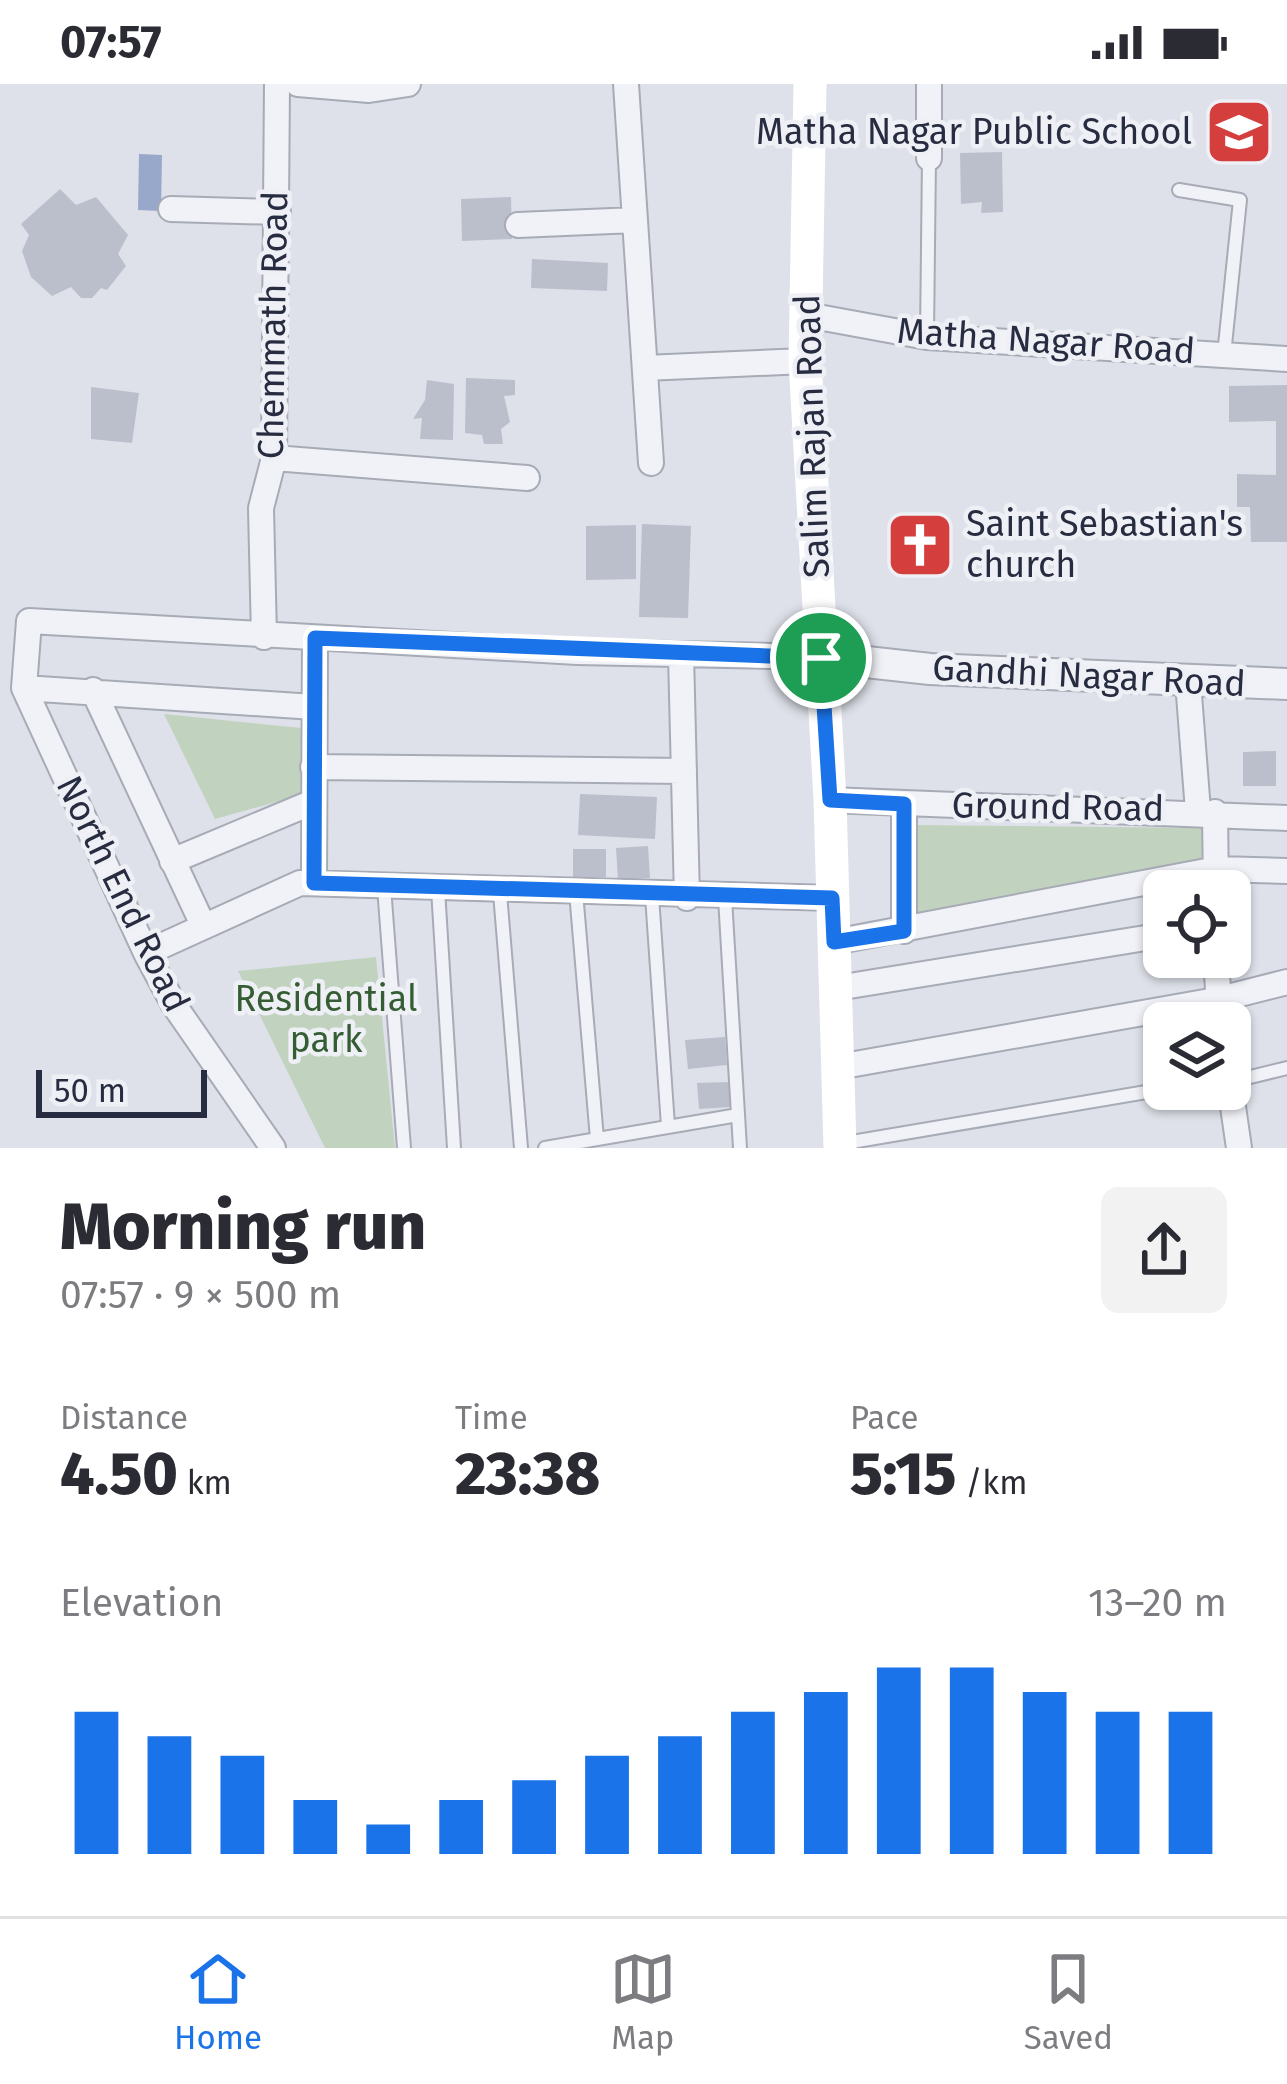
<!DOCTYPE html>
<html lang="en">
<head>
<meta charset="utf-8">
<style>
  body { margin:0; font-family:"Fira Sans",sans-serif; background:#f2f2f3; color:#2b2b33; height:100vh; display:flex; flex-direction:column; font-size:45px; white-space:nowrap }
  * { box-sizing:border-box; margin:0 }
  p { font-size:39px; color:#7c7c81 }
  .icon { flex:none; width:66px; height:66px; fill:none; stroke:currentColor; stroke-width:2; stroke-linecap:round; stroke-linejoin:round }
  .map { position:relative; height:1064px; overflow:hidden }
  .panel { display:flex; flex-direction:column; background:#fff; flex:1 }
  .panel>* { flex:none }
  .controls { position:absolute; left:1143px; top:786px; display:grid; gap:24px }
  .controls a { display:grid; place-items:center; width:108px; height:108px; border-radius:18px; background:#fff; box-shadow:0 3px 9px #0004; font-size:60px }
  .scale { position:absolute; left:36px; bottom:30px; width:171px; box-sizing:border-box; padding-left:12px; border:6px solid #272c40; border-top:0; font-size:33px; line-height:42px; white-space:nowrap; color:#272c40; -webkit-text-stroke:9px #eef0f6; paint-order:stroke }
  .pin { position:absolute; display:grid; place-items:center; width:102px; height:102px; color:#fff; margin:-51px; border:6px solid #fff; border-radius:50%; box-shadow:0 3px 12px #0007 }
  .round { display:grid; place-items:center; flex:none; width:126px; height:126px; border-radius:18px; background:#f2f2f3 }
  .head { display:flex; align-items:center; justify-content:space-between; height:204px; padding:0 60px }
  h1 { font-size:66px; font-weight:800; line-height:90px }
  .stats { display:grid; grid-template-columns:repeat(3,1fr); gap:18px; height:204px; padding:12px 60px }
  .stats div { display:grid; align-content:center }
  .stats b { font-size:60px; font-weight:800 }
  .stats small { font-size:33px; font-weight:400 }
  .stats p { font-size:33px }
  .chart { height:336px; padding:24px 60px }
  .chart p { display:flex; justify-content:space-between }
  .chart svg { width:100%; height:216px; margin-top:12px; stroke:#1a73e8; stroke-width:6 }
  .status { display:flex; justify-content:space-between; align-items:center; height:84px; padding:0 60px; background:#fff; direction:ltr }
  .status svg { height:33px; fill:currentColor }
  .dock { display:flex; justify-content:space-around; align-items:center; height:168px; border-top:3px solid #e1e1e2; background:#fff; font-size:33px; color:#7c7c81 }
  .dock a { display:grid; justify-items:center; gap:6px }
  .dock .selected { color:#1a73e8 }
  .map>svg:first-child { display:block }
  .green { fill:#c1d3bf }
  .water { fill:#98a8ca }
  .building { fill:#bbbfcc }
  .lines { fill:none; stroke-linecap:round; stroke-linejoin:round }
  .service-casing { stroke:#a7abb6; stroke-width:16 }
  .minor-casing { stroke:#a7abb6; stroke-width:28 }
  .tertiary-casing { stroke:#a7abb6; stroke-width:34 }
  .service { stroke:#f1f2f7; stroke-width:12 }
  .minor { stroke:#f1f2f7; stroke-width:24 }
  .tertiary { stroke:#f1f2f7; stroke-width:30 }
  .secondary { stroke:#fff; stroke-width:33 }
  .route-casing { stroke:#fff; stroke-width:24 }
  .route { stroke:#1a73e8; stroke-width:15 }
  .labels { text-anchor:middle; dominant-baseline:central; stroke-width:9; stroke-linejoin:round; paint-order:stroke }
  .poi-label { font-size:36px; fill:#272c40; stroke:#eef0f6; text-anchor:end }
  .street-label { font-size:36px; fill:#272c40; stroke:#eef0f6 }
  .park-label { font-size:36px; fill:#355d33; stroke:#eef0f6 }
</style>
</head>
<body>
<div class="status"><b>07:57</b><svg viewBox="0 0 49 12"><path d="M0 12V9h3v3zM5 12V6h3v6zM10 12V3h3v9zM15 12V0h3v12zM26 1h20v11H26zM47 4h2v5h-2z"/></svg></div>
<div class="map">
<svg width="1287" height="1064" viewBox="0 0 1287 1064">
  <rect width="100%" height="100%" fill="#dee1e9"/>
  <!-- green -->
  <path class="green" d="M 164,630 L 301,644 L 305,710 L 215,735 Z
    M 912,741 L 1207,744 L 1207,775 L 914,830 Z
    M 376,873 L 395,1064 L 325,1064 L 238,887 Z"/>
  <!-- water -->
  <path class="water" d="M 139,70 L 162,71 L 161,127 L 138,126 Z"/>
  <!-- building -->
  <path class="building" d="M 1002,68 L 1003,128 L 981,129 L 982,118 L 961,120 L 960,69 Z
    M 60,105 L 76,121 L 96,113 L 128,151 L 118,170 L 126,182 L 107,206 L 101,204 L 92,214 L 81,214 L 71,203 L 52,212 L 31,193 L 22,167 L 29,151 L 21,140 Z
    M 511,113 L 512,155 L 462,157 L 461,115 Z
    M 532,175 L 608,179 L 607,207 L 531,204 Z
    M 466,294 L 515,296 L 515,311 L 504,312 L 510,338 L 501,345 L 503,360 L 484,360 L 482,351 L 465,349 Z
    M 427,296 L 454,300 L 453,356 L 420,355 L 422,334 L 413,335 L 425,316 Z
    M 1287,301 L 1287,458 L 1251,458 L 1250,423 L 1237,423 L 1237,390 L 1276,391 L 1276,337 L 1229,338 L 1229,302 Z
    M 91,303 L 139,309 L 132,359 L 91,355 Z
    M 642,440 L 691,442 L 688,534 L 639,533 Z
    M 636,441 L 636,495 L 586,496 L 586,442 Z
    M 1276,667 L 1276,702 L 1243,702 L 1243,668 Z
    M 580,710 L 657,713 L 655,755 L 578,751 Z
    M 648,762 L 650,794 L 618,796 L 616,764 Z
    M 573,765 L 606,765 L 606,793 L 573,793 Z
    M 725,953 L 727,981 L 688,985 L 685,956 Z
    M 729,998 L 730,1023 L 699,1025 L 697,999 Z"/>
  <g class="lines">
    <!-- service casing -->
    <g class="service-casing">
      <path id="service" d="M 1179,106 L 1240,116 L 1224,271
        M 927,252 L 929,74
        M 384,803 L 404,1064
        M 438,805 L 454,1064
        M 576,808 L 597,1055
        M 500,809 L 521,1064
        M 652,812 L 668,1042
        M 725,814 L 740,1064
        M 1230,998 L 1287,984
        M 840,1060 L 1164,1005
        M 545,1064 L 738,1031"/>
    </g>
    <!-- minor casing -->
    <g class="minor-casing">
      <path id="minor" d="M 298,0 L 369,6 L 408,0
        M 626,0 L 651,379
        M 929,0 L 929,74
        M 171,125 L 278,128
        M 518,141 L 635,136
        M 807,231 L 927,253 L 1287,275
        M 645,284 L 805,277
        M 274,374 L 527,394
        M 264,553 L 261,424 L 274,374 L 277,0
        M 681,570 L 687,814
        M 1188,598 L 1198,727
        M 24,604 L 314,623
        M 93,606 L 203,841
        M 313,683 L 684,687
        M 830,716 L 1287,734
        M 1215,728 L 1216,807
        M 172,777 L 313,718
        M 314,799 L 315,554
        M 904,847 L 904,720
        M 834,858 L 1217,785 L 1287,787
        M 146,869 L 300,799 L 833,814
        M 1216,873 L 1220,939
        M 837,904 L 1164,851
        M 838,983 L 1216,916 L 1287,898
        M 1230,1002 L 1239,1064
        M 273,1064 L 174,921 L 146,869 L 24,604 L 29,537 L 577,568 L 821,573"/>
    </g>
    <!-- tertiary casing -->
    <g class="tertiary-casing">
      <path id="tertiary" d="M 821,573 L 930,585 L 1287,600"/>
    </g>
    <!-- service -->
    <use href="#service" class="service"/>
    <!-- minor -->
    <use href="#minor" class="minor"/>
    <!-- tertiary -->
    <use href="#tertiary" class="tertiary"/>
    <!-- secondary -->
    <path class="secondary" d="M 810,0 L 805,277 L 830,716 L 840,1064"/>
  </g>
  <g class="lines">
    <!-- route casing -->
    <g class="route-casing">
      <path id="route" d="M 315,554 L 821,574 L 830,716 L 904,720 L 904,847 L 834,858 L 832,814 L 314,799 Z"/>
    </g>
    <!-- route -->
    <use href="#route" class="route"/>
  </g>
  <!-- icons -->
  <defs>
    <g id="school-square" transform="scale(3.45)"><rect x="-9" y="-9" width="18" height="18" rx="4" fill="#d43e3d" stroke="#eef0f6"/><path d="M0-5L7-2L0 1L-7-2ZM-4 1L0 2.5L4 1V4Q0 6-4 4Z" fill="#fff"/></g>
    <g id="church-square" transform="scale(3.45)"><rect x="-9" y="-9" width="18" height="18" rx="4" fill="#d43e3d" stroke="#eef0f6"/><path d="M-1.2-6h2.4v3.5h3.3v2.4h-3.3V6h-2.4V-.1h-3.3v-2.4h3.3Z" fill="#fff"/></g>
  </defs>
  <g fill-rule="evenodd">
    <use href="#school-square" x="1239" y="48"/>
    <use href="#church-square" x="920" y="461"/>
  </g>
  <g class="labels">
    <!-- poi labels -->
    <g class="poi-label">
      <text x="1192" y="48">Matha Nagar Public School</text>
      <text x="966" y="440" text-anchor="start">Saint Sebastian's<tspan x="966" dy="41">church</tspan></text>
    </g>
    <!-- street labels -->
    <g class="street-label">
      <text transform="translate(273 241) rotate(-89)">Chemmath Road</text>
      <text transform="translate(1046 257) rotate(4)">Matha Nagar Road</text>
      <text transform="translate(812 352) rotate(-92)">Salim Rajan Road</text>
      <text transform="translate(1089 592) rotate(3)">Gandhi Nagar Road</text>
      <text transform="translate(1058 723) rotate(1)">Ground Road</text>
      <text transform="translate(123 810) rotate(64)">North End Road</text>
    </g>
    <!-- park labels -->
    <g class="park-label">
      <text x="326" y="915">Residential<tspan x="326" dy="41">park</tspan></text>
    </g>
  </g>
</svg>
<div class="controls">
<a><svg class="icon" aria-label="locate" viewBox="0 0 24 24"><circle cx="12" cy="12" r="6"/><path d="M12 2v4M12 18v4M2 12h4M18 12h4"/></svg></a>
<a><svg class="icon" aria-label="layers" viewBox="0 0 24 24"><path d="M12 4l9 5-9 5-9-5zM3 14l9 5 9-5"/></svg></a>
</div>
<div class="scale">50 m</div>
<div class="pin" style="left:821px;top:574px;background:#1e9e55"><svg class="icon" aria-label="arrive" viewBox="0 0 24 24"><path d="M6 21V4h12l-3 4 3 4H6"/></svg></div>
</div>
<section class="panel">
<div class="head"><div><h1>Morning run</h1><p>07:57 · 9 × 500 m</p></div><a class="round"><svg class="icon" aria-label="share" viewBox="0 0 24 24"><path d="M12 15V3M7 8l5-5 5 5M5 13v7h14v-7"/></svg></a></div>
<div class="stats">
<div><p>Distance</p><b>4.50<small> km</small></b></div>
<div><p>Time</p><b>23:38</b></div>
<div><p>Pace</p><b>5:15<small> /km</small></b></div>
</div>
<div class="chart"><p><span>Elevation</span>13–20 m</p>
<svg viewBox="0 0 160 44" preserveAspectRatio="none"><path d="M5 44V15M15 44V20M25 44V24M35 44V33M45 44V38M55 44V33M65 44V29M75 44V24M85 44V20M95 44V15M105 44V11M115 44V6M125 44V6M135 44V11M145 44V15M155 44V15"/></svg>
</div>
</section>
<nav class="dock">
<a class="selected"><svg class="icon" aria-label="home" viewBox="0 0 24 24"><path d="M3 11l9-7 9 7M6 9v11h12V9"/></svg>Home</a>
<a><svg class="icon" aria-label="map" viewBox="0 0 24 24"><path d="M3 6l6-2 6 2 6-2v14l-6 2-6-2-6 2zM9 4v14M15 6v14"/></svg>Map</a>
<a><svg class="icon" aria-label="saved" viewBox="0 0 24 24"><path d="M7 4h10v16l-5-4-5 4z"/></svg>Saved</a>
</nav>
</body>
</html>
